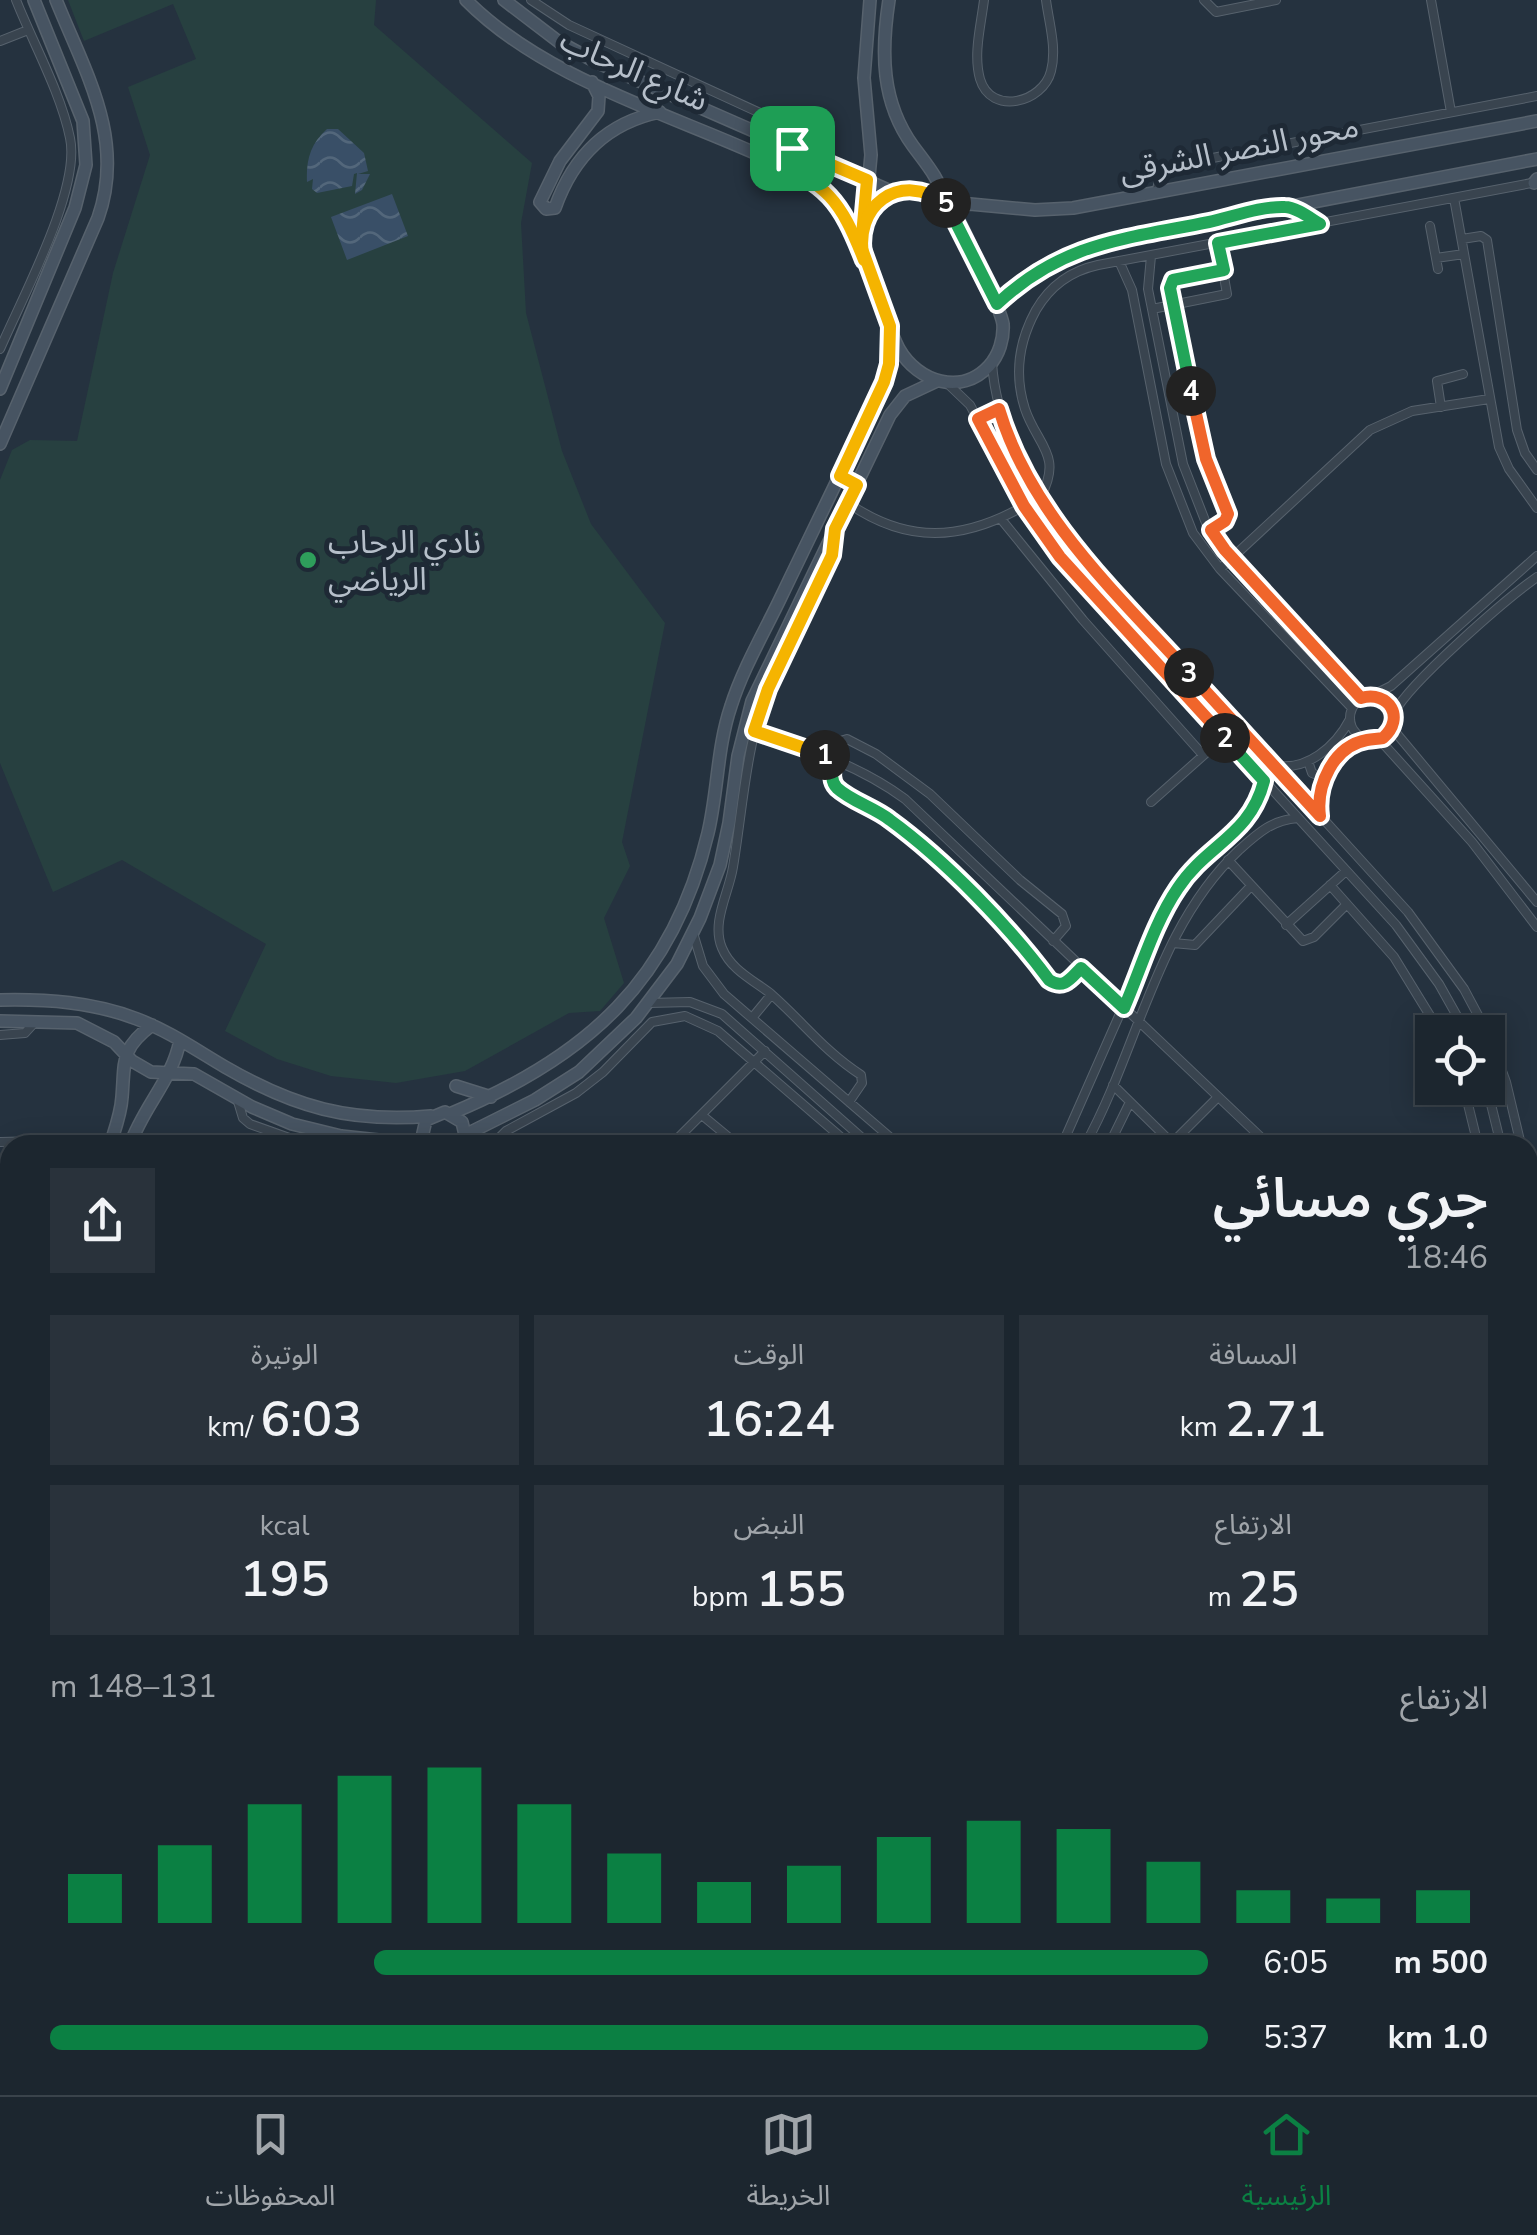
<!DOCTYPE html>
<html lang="ar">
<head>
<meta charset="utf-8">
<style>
  body { margin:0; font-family:"Nunito Sans","Noto Sans Arabic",sans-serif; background:#29323b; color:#f1f3f6; direction:rtl; height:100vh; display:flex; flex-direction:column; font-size:38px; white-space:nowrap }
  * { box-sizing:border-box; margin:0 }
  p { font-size:32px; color:#a0a5aa }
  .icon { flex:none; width:55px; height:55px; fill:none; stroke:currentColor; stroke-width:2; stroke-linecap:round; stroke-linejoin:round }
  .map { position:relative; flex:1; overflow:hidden; direction:ltr }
  .drawer { position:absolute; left:0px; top:1135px; width:1538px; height:960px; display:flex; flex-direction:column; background:#1c262f; border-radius:30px 30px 0 0; box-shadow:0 5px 25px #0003,0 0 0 2px #3a434b; direction:rtl }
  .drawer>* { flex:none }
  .fabs { position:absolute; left:1415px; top:1015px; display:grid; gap:20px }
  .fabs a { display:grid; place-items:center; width:90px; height:90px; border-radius:0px; background:#1c262f; box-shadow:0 5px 25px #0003,0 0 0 2px #3a434b; font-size:50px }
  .pin { position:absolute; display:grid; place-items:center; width:85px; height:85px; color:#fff; margin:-42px; border-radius:20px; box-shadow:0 5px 15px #0006 }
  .km { position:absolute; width:50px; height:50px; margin:-25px; border-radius:50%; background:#222; color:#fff; font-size:28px; line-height:50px; text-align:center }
  .round { display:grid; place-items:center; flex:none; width:105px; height:105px; border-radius:0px; background:#29323b }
  .headline { display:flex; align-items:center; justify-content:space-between; height:170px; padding:0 50px }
  h1 { font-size:55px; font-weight:600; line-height:75px }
  .stats { display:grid; grid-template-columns:repeat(3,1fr); gap:15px; height:170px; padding:10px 50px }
  .stats div { display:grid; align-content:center; border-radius:0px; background:#29323b; text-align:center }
  .stats b { font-size:50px; font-weight:600 }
  .stats small { font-size:28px; font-weight:400 }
  .stats p { font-size:28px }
  .chart { height:280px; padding:20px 50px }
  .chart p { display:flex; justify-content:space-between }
  .chart svg { width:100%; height:180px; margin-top:10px; stroke:#0b8043; stroke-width:6 }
  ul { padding:0 50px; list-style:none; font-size:32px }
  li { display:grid; grid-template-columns:160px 120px 1fr; align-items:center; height:75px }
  li i { height:25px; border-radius:12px; background:#0b8043 }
  .tabs { display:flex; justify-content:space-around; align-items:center; height:140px; border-top:2px solid #3a434b; background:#1c262f; font-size:28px; color:#a0a5aa }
  .tabs a { display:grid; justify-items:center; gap:5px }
  .tabs .on { color:#0b8043 }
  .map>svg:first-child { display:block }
  .grass { fill:#274040 }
  .water { fill:url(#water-waves) }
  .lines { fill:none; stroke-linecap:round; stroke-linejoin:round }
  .street-casing { stroke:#57626d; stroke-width:10 }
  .secondary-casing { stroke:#57626d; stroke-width:14 }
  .street { stroke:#39444f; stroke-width:8 }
  .secondary { stroke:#475462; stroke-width:11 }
  .split-1-casing { stroke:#fff; stroke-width:20 }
  .split-2-casing { stroke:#fff; stroke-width:20 }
  .split-3-casing { stroke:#fff; stroke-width:20 }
  .split-4-casing { stroke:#fff; stroke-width:20 }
  .split-5-casing { stroke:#fff; stroke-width:20 }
  .split-6-casing { stroke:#fff; stroke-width:20 }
  .split-1 { stroke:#f5b400; stroke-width:12 }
  .split-2 { stroke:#22a559; stroke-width:12 }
  .split-3 { stroke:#f0652b; stroke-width:12 }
  .split-4 { stroke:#f0652b; stroke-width:12 }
  .split-5 { stroke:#22a559; stroke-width:12 }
  .split-6 { stroke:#f5b400; stroke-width:12 }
  .leisure-dot { fill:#2e9e5b; stroke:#1e2935; stroke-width:4 }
  .labels { text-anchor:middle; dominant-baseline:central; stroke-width:10; stroke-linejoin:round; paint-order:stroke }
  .street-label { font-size:32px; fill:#b6bfca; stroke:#1e2935 }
  .poi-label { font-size:32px; fill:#b6bfca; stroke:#1e2935; text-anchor:start }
</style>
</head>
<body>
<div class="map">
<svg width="1537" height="2095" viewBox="0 0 1537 2095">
  <defs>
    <pattern id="water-waves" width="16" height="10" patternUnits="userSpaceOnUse" patternTransform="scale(2.5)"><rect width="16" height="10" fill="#394f67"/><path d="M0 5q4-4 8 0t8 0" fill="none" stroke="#53677b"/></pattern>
  </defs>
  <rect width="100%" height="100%" fill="#25323f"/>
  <!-- grass -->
  <path class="grass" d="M 68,0 L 376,0 L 374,25 L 532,163 L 521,223 L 526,313 L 562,451 L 591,524 L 665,623 L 622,842 L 630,866 L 604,918 L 624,983 L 600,1011 L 569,1013 L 465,1071 L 396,1083 L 331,1076 L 277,1059 L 225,1031 L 266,944 L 122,860 L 53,892 L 0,763 L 0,480 L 12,450 L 30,440 L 77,441 L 113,273 L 150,155 L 128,87 L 196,59 L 173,4 L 84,41 Z"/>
  <!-- water -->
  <path class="water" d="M 327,129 L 338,129 L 364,153 L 368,171 L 358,174 L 370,174 L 362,190 L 355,194 L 357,173 L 354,174 L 352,186 L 317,193 L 312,189 L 313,179 L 307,182 C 306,161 310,144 327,129 Z
    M 392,194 L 408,236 L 347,260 L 331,217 Z"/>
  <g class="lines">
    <!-- street casing -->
    <g class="street-casing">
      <path id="street" d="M 531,0 L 569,25 L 773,119 L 783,127 L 792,147
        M 984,0 C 981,25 973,54 980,79 C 991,116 1043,103 1051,71 C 1057,48 1049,23 1046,0
        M 1204,0 L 1216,12 L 1276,0
        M 1431,0 L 1451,112
        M 0,41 L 28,30
        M 1157,192 C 1158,178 1162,171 1176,165 L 1537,96
        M 1454,198 L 1499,447 L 1509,469 L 1537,508
        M 1430,226 L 1438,269
        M 1462,239 L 1481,236 L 1487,240 L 1517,430 L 1525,453 L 1537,470
        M 1151,256 L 1148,289 L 1183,464 L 1206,523 L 1225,550 L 1361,698
        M 1436,258 L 1464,254
        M 1119,261 L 1132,290 L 1166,464 L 1193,533 L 1220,569 L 1352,708
        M 1152,309 L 1227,294 L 1218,243
        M 0,349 C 22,298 81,189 70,138 C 61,93 33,43 16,0
        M 992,362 C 996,432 1034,487 1072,543 L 1408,912 L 1464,989 L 1487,1032
        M 947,383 L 970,405 L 1024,506 L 1060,557 L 1396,925 L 1439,984 L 1466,1032
        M 1441,407 L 1437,381 L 1463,374
        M 1041,496 C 1063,455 1037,445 1025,409 C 1014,375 1019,341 1036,310 C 1050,286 1070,271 1098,265 L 1537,182
        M 848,503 C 907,544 962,541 1024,506
        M 1001,519 L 1083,620 L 1203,755
        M 1211,530 L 1225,521 L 1227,515 L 1205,459 L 1170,287 L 1177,279 L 1224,270
        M 835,536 C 832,574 791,637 774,675 C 746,736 744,801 733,867 C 729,893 711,922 722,948 C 731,970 753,980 771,994 C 803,1022 824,1051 861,1075 L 862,1083 L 849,1102
        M 1220,569 L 1370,430 L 1412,411 L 1489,399
        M 1373,695 L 1391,686 L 1537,556
        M1350 718a22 22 0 1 1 44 0a22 22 0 1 1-44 0Z
        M 1394,713 C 1410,682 1506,599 1537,577
        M 1392,728 L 1537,902
        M 754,731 C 808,749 859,765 905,799 L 1269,1145
        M 1379,739 L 1472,842 L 1537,927
        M 1308,761 L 1312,773 L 1324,778
        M 1274,765 C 1307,772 1336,746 1350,719
        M 1151,802 L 1224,737
        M 1320,816 C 1315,780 1334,753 1368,740
        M 1228,860 L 1303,941 L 1314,937 L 1347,904
        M 1330,885 L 1394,957 L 1440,1032
        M 1286,925 L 1346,871
        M 693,933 L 703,966 L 724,994 L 899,1145
        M 1053,941 L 1066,926 L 1062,914 L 1020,880 L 930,794 L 876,754 L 847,739 L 837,742 L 832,778 L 835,785 L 892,821 L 937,860 L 1008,930 L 1052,983 L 1064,984 L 1081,968
        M 1173,943 L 1195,945 L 1251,886
        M 649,1003 L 690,1002 L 722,1014 L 870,1145
        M 752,1018 L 771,995
        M 1488,1033 L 1506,1082 L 1521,1145
        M 0,1035 L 25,1033 L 35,1022
        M 1113,1085 L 1172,1143 L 1218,1097
        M 1464,1088 L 1478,1145
        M 1487,1088 L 1501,1145
        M 237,1098 L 243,1118 L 250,1124 L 309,1145
        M 703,1116 L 738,1145
        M 0,1142 L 40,1141 L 70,1145
        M 327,1145 L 341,1136
        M 492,1145 L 506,1131 L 576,1093 L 603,1072 L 652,1022 L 685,1016 L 718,1031 L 850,1145
        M 671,1145 L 765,1051
        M 1062,1145 L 1171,898 L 1203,859 L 1249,818 L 1264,781
        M 1085,1145 C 1139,1047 1156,928 1239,850 C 1258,833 1272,820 1298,818
        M 1109,1145 L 1130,1102
        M 1528,1265 L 1537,1275
        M 1528,1309 L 1537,1303
        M 1528,1642 L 1537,1629
        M 1532,1680 L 1537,1658
        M 1528,1697 L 1537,1704
        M 0,1752 L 10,1742
        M 0,1755 L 10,1763
        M 0,1893 L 10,1900
        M 0,2012 L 10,2016
        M 0,2028 L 10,2029
        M 592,2085 L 593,2095
        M 612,2085 L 613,2095
        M 1253,2085 L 1266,2095
        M 1281,2085 L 1293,2095
        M 1497,2085 L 1518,2095
        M 12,2095 L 26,2085
        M 1131,2095 L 1145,2085
        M 1157,2095 L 1170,2085
        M 1375,2095 L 1396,2085"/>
    </g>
    <!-- secondary casing -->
    <g class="secondary-casing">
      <path id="secondary" d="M 466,0 C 553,88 699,121 808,178 C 835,197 847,217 859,246
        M 504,0 L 559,42 L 596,62 L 895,193
        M 889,0 C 881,52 881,102 913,146 C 927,165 939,178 945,201
        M 592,82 L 599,96 L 598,111 L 560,161 L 540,202 L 546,209 L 555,208 C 573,157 606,123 660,112
        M 1534,183 L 1537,179
        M 908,190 C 922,190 940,193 950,205 C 959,217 1001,310 1003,324 C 1004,339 999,355 989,366 C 961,396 918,382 899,349 C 891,334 886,316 879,299 C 870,276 853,245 865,219 C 874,202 890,194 908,190 Z
        M 950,206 L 970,204 L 1035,210 L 1073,208 L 1537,121
        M 1288,206 L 1319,224
        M 865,220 L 871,155 L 864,78 L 870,0
        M 997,304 C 1031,272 1064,254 1110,241 L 1537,159
        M 0,389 L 75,208 L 86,165 L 83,121 L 34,0
        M 0,444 L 98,218 C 126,139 85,72 56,0
        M 0,1000 C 47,999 93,1002 137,1019 C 169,1031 196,1050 225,1067 C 294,1107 350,1123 431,1116
        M 0,1021 L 77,1023 L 114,1042 L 132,1061 L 151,1072 L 194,1074 L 252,1107 L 292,1124 L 341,1136 L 425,1145
        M 456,1086 L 491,1097
        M 452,1113 C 587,1057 673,980 708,833 C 718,791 717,747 731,706 C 743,668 765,631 782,595 C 816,524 851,453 884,382 L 889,364 L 890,326
        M 465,1135 L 535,1100 L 579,1072 L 636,1018 L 677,964 L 700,918 L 720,865 L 729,823 L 738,756 L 752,701 L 890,415 L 905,396 L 937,381
        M 110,1145 C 115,1129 121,1114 122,1097 C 125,1061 120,1049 152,1025
        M 130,1145 C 143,1107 173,1079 180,1040
        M 427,1145 L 423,1133 L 426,1120 L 445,1112 L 462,1122 L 465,1135 L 461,1145
        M 0,1438 L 10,1411
        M 0,1497 L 10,1471"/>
    </g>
    <!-- street -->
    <use href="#street" class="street"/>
    <!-- secondary -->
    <use href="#secondary" class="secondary"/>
  </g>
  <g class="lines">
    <!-- split-1 casing -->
    <g class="split-1-casing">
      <path id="split-1" d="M 792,148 L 867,180 L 861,246 L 890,326 L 889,364 L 884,382 L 840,476 L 857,485 L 835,529 L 832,555 L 768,689 L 754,731 L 825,755"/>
    </g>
    <!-- split-2 casing -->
    <g class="split-2-casing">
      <path id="split-2" d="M 825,755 L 834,758 C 833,768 829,780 837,788 C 851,801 875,808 890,820 C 945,860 1009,926 1049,980 C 1064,990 1071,978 1081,968 L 1124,1008 C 1141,969 1154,923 1178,888 C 1207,844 1250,836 1264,781 L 1225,738"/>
    </g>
    <!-- split-3 casing -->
    <g class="split-3-casing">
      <path id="split-3" d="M 1189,673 C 1117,594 1030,514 999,409 L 978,419 L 1024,506 L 1060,557 L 1225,738"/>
    </g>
    <!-- split-4 casing -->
    <g class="split-4-casing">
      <path id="split-4" d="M 1189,673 L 1320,816 C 1316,786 1333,746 1367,740 C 1373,739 1378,739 1383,738 C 1406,718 1389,690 1361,698 L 1225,550 L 1211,530 L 1225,521 L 1228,514 L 1206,459 L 1191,391"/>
    </g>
    <!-- split-5 casing -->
    <g class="split-5-casing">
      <path id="split-5" d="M 946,203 L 997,304 C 1063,242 1125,239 1209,222 C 1232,217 1261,206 1285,207 C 1296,207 1310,218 1320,224 L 1218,243 L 1224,270 L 1173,280 L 1170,288 L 1191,391"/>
    </g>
    <!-- split-6 casing -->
    <g class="split-6-casing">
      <path id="split-6" d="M 792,148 L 776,140 L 767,158 C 828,185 840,199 864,260 C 852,206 899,170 946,203"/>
    </g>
    <!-- split-1 -->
    <use href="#split-1" class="split-1"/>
    <!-- split-2 -->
    <use href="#split-2" class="split-2"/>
    <!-- split-3 -->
    <use href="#split-3" class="split-3"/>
    <!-- split-4 -->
    <use href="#split-4" class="split-4"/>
    <!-- split-5 -->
    <use href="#split-5" class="split-5"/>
    <!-- split-6 -->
    <use href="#split-6" class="split-6"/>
  </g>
  <!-- markers -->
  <circle class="leisure-dot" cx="308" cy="560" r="10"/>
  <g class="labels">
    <!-- street labels -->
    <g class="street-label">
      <text transform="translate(634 70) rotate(24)">شارع الرحاب</text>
      <text transform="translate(1239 149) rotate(-11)">محور النصر الشرقى</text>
    </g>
    <!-- poi labels -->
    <g class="poi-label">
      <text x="328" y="542">نادي الرحاب<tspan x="328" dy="37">الرياضي</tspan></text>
    </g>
  </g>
</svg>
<div class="fabs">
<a><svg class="icon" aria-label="locate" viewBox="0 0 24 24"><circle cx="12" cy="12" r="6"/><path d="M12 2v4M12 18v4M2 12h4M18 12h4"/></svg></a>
</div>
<div class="pin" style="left:792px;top:148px;background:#1e9e55"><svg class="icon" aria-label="arrive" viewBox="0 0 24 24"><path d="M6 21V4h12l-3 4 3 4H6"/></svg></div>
<b class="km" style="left:825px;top:755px">1</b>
<b class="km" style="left:1225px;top:738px">2</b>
<b class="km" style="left:1189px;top:673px">3</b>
<b class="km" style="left:1191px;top:391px">4</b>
<b class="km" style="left:946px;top:203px">5</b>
<section class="drawer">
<div class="headline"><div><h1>جري مسائي</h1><p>18:46</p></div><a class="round"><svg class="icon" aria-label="share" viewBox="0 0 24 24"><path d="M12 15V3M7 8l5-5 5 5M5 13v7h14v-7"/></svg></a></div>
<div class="stats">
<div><p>المسافة</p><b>2.71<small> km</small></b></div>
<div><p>الوقت</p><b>16:24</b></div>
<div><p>الوتيرة</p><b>6:03<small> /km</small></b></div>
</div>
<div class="stats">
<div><p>الارتفاع</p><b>25<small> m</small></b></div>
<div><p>النبض</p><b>155<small> bpm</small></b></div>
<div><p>kcal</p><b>195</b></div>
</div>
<div class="chart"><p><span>الارتفاع</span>131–148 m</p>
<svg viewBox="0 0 160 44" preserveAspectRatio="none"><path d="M5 44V32M15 44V25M25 44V15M35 44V8M45 44V6M55 44V15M65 44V27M75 44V34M85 44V30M95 44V23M105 44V19M115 44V21M125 44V29M135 44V36M145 44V38M155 44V36"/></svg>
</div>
<ul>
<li><b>500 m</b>6:05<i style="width:72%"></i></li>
<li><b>1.0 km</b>5:37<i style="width:100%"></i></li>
</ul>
</section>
</div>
<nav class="tabs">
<a class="on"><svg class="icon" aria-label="home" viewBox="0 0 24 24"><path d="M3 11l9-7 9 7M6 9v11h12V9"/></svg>الرئيسية</a>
<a><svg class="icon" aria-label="map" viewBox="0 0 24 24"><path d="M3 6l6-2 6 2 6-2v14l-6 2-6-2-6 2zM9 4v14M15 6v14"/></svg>الخريطة</a>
<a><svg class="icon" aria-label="saved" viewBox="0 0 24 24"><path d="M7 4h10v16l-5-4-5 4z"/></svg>المحفوظات</a>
</nav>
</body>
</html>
